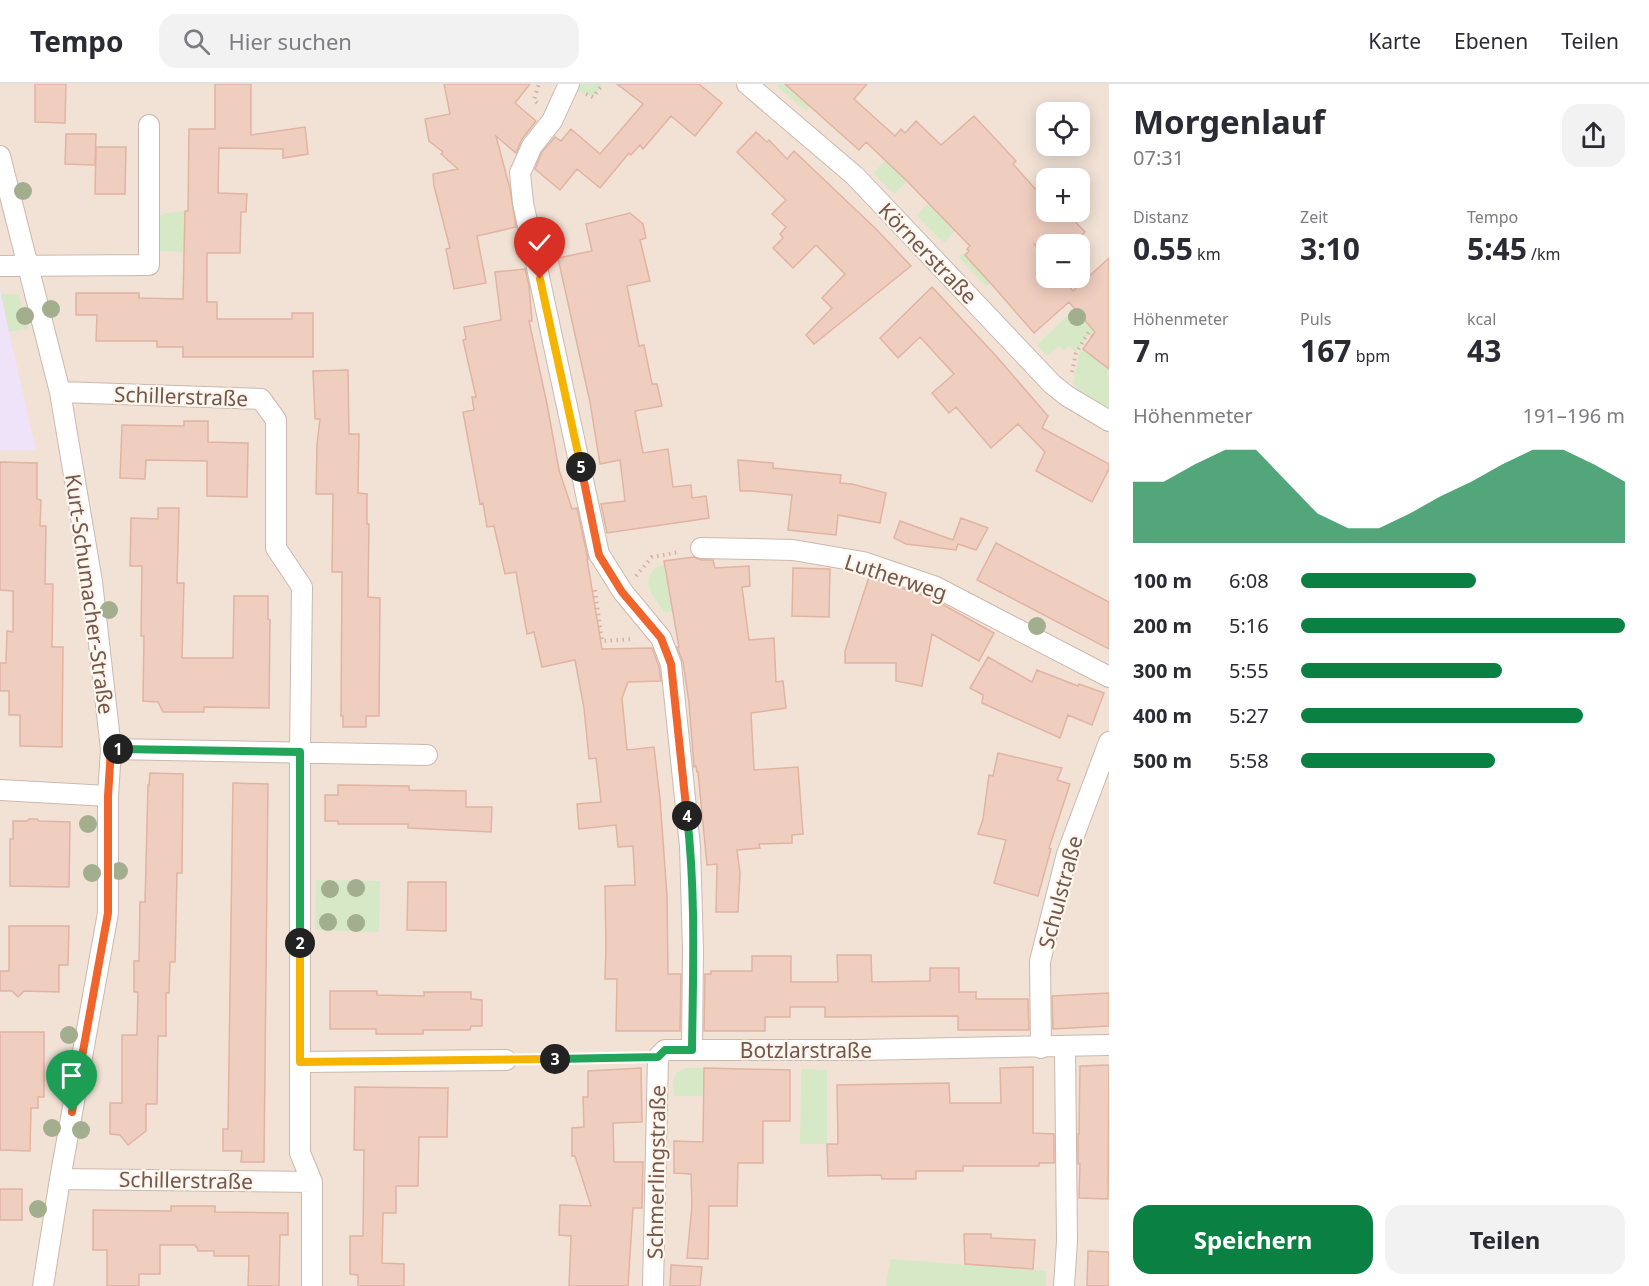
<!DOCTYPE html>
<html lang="de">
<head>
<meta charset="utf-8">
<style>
  body { margin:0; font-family:"Noto Sans",sans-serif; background:#f2f2f3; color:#2b2b33; height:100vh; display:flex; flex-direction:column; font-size:22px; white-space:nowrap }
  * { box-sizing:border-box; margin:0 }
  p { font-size:20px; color:#7c7c81 }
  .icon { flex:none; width:33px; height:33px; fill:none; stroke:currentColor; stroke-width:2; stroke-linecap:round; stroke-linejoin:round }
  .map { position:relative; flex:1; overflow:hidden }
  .side { display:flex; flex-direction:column; background:#fff; width:540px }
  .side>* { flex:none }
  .buttons { position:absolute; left:1036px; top:18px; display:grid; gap:12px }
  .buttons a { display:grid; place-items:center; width:54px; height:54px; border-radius:12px; background:#fff; box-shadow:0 3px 15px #0003; font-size:30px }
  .pin { position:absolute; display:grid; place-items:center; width:51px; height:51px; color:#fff; margin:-62px -26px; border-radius:50% 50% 50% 0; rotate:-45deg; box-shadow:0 0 6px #0007 }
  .pin .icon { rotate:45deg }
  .km { position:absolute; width:30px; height:30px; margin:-15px; border-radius:50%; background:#222; color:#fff; font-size:16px; line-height:30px; text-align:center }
  .round { display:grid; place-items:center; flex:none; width:63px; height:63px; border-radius:18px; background:#f2f2f3 }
  .headline { display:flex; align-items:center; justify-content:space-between; height:102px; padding:0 24px }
  h1 { font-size:33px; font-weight:700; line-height:45px }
  .figures { display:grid; grid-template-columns:repeat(3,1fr); gap:9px; height:102px; padding:6px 24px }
  .figures div { display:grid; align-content:center }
  .figures b { font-size:30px; font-weight:700 }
  .figures small { font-size:16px; font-weight:400 }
  .figures p { font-size:16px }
  .chart { height:168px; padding:12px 24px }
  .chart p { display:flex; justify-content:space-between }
  .chart svg { width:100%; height:108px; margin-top:6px; fill:#0b8043; opacity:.7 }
  .primary-button { display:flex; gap:12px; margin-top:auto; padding:12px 24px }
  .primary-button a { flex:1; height:69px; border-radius:18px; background:#0b8043; color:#fff; font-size:24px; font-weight:700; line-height:69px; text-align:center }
  .primary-button a+a { background:#f2f2f3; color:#2b2b33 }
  ul { padding:0 24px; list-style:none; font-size:20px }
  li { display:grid; grid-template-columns:96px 72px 1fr; align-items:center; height:45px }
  li i { height:15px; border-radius:8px; background:#0b8043 }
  header { display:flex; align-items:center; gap:36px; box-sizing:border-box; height:84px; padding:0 30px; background:#fff; border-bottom:2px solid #e1e1e2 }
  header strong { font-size:28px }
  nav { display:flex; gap:33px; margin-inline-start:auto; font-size:21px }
  .search { width:420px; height:54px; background:#f2f2f3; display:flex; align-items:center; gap:15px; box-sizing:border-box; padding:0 21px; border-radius:18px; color:#7c7c81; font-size:22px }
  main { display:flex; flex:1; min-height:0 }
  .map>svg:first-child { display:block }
  .residential { fill:#f2e2d6; fill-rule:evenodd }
  .education { fill:#eee3f8 }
  .green { fill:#d7e8c6 }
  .building { fill:#efcec0; stroke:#e1b3a1; stroke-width:1.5 }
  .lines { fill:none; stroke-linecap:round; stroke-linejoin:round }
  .minor-casing { stroke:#ccb8ae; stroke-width:22 }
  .path { stroke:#d4b1a3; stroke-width:4; stroke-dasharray:1.5 4.5; stroke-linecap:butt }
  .minor { stroke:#fff; stroke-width:20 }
  .tree { fill:#a2ae8e }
  .split-1-casing { stroke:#fff; stroke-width:12 }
  .split-2-casing { stroke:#fff; stroke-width:12 }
  .split-3-casing { stroke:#fff; stroke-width:12 }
  .split-4-casing { stroke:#fff; stroke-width:12 }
  .split-5-casing { stroke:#fff; stroke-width:12 }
  .split-6-casing { stroke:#fff; stroke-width:12 }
  .split-1 { stroke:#f0652b; stroke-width:8 }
  .split-2 { stroke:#22a559; stroke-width:8 }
  .split-3 { stroke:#f5b400; stroke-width:8 }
  .split-4 { stroke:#22a559; stroke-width:8 }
  .split-5 { stroke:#f0652b; stroke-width:8 }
  .split-6 { stroke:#f5b400; stroke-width:8 }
  .labels { text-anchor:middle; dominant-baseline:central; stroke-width:4.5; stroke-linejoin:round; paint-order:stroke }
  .street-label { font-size:21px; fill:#73574d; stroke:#fef6ed }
</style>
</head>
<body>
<header>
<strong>Tempo</strong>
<div class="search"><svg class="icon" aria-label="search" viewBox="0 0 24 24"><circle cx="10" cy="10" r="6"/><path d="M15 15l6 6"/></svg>Hier suchen</div>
<nav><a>Karte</a><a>Ebenen</a><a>Teilen</a></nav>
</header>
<main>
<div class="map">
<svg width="1109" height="1202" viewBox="0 0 1109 1202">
  <rect width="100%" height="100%" fill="#fbf1e7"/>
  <!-- residential -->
  <path class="residential" d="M 0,0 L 1109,0 L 1109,1202 L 0,1202 ZM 1047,28 L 1080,28 L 1080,62 L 1047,62 ZM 1047,94 L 1080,94 L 1080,128 L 1047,128 ZM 1047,160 L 1080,160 L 1080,194 L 1047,194 Z"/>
  <!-- education -->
  <path class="education" d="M 0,205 L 9,248 L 36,366 L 0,366 Z"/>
  <!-- green -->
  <path class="green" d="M 581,0 L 603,0 L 593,13 L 577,7 Z
    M 785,0 L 810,22 L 806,27 L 775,1 Z
    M 886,76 L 907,97 L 894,110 L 873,89 Z
    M 929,119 L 955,147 L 944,159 L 916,131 Z
    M 185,127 L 185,168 L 158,167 L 158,133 L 166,129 Z
    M 963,169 L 991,199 L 986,203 L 959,173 Z
    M 1,210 L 18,210 L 29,244 L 9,248 Z
    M 1075,224 L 1106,234 L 1093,252 L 1089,249 L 1076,269 L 1069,262 L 1064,267 L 1059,262 L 1046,272 L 1037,261 Z
    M 1083,265 L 1109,285 L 1109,328 L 1083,311 L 1073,300 L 1079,270 Z
    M 664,481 L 672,527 L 665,529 C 658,518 645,507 649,493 C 652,484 656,483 664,481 Z
    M 316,796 L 380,797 L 379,848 L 315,846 Z
    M 685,984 L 704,984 L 704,1012 L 674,1012 L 673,997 L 676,989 Z
    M 801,985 L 827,986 L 827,1060 L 800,1060 Z
    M 890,1175 L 1046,1187 L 1046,1202 L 886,1202 Z"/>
  <!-- building -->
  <path class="building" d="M 35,0 L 66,0 L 65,39 L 35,38 Z
    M 215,0 L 251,0 L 251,51 L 305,43 L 308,70 L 283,74 L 283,65 L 219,64 L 218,109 L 247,110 L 246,128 L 241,128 L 240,169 L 207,169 L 207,218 L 217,218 L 217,235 L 292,235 L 292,229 L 313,229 L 313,273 L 183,273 L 183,263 L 157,263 L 157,257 L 96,257 L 97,231 L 76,231 L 76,209 L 139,209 L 139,214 L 183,215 L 185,127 L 188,127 L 189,45 L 215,45 Z
    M 444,0 L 530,0 L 515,19 L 536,37 L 522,55 L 516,69 L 496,52 L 510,105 L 516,143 L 477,152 L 486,199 L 454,205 L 446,165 L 450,164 L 434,102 L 433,90 L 458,85 L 441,70 L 443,68 L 429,57 L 425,35 L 450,30 Z
    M 617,0 L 699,0 L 722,19 L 695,52 L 671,32 L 643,65 L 640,61 L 631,71 L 629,69 L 600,104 L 577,85 L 560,106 L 535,85 L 542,68 L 555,53 L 561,57 L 571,45 L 600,70 L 643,20 Z
    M 785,0 L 867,0 L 854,15 L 895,52 L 901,45 L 905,49 L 916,37 L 941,61 L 974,32 L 1016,77 L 1013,80 L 1047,118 L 1047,128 L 1056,128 L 1061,133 L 1066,128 L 1085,148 L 1072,160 L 1034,160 L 1047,176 L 1047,194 L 1061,194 L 1073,207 L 1109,174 L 1109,285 L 1083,265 L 1095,248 L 1069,218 L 1034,249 L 994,203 L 965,171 L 969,167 L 967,165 L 970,162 L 907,97 L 866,58 L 859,66 Z
    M 756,48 L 767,58 L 769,56 L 787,75 L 794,67 L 877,146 L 911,182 L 814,260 L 806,251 L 832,224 L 822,214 L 845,190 L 816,161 L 793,184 L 773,164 L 783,154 L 780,150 L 786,143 L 772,130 L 786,116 L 737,68 Z
    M 66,50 L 96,50 L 95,81 L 65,80 Z
    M 96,63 L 126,63 L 125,110 L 95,110 Z
    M 630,129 L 643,140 L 646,154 L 640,156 L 650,197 L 627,202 L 639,262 L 644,261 L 652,300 L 657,300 L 662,322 L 635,327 L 643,369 L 668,365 L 673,403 L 691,401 L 692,414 L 706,412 L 709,434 L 607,449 L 601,420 L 625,417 L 620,376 L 600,380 L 590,318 L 558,174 L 592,167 L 586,140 Z
    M 525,185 L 529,202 L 532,237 L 529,237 L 547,320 L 559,386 L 572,425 L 577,424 L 588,475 L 587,475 L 602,565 L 652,564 L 659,583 L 661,597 L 628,598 L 622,614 L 627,666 L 654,663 L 660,715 L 667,812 L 668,890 L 681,890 L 680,947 L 616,947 L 617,895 L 605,895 L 606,862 L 605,802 L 635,801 L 633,762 L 618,763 L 616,741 L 579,745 L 577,720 L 601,718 L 596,674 L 589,675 L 584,624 L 575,576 L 542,583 L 534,548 L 527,550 L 516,488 L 505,490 L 494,442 L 487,443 L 483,419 L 480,420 L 463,328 L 474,326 L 472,313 L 476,313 L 463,256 L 466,255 L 464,243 L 501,236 L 495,188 Z
    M 932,203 L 997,273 L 1048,332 L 1042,344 L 1109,380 L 1109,385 L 1092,418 L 1036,387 L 1045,368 L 1018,340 L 991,364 L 956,323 L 949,329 L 932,309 L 954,290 L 920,253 L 898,274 L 880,254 Z
    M 348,286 L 349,350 L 359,350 L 358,409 L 367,410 L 367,440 L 369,440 L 368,513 L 380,514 L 379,632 L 366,632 L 366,643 L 343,643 L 343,632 L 341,632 L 342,488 L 332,488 L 333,410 L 316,410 L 317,360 L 320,335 L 315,335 L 313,287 Z
    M 184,337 L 208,337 L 208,358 L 248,359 L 247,413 L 207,412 L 207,377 L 146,376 L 145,395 L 120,394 L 122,341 L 184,342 Z
    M 738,376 L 773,379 L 773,384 L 841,391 L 840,399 L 852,400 L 886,409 L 880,439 L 838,431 L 836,451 L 788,446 L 792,411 L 752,407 L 740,407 Z
    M 0,378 L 37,379 L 37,415 L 41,416 L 40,442 L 46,442 L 45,500 L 53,500 L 52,563 L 63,563 L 62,663 L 20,662 L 20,631 L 9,631 L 9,607 L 0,607 L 0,579 L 6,579 L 7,547 L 13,548 L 13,507 L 0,506 Z
    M 158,424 L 179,424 L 177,499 L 184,499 L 182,574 L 233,574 L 234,512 L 268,512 L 268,535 L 270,536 L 269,624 L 204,623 L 204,628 L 163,628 L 158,618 L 143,617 L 144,552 L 141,552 L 142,482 L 130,482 L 131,434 L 158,435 Z
    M 961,434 L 988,444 L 976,466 L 958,460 L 956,466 L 906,460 L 894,454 L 900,437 L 953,456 Z
    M 996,459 L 1109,518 L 1109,565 L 977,496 Z
    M 694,473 L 701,476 L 713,476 L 715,484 L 749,482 L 750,502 L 742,503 L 749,556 L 774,554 L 776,598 L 783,597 L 786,624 L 751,629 L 754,686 L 798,683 L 803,750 L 792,751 L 792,759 L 759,760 L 760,764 L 737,766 L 740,789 L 738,828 L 716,828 L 717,780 L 707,781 L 698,688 L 697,688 L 696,682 L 694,683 L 689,619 L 683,578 L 677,563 L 679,563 L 664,477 Z
    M 793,484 L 830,485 L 829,533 L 792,532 Z
    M 869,493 L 931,514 L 994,549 L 979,577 L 932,550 L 922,602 L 896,597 L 896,579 L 845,579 L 845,567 Z
    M 988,573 L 1032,598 L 1037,586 L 1078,602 L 1079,600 L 1104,609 L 1092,641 L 1068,631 L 1060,654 L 982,619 L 983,611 L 970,604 Z
    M 998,669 L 1062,684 L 1057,696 L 1070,700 L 1049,764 L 1051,765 L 1038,812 L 994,799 L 1006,756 L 978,750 L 983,735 L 989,691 L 993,692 Z
    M 150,689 L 183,690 L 182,789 L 177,789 L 175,878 L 170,878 L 169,909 L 166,909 L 166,952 L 158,952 L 157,1020 L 146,1020 L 146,1047 L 128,1061 L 120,1051 L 110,1050 L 110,1019 L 122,1019 L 122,951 L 137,951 L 138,908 L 134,908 L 134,877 L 139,877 L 140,818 L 145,818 L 148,701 L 149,701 Z
    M 233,699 L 268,700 L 264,1078 L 241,1078 L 242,1067 L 223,1067 L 223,1045 L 228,1045 Z
    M 338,701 L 409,702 L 409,706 L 466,707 L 466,723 L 492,723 L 491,748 L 408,744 L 408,740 L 338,740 L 338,737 L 325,737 L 325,711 L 338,711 Z
    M 29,735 L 37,735 L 39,737 L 70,738 L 69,803 L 10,802 L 10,755 L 13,755 L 13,737 L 27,737 Z
    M 408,798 L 446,798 L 446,847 L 407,846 Z
    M 9,842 L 69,842 L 68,881 L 59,881 L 59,908 L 24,907 L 18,913 L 12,907 L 0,907 L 0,887 L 9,887 Z
    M 837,871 L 871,871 L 872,898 L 930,897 L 930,884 L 959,884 L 959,908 L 976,908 L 976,915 L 1028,915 L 1029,946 L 958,946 L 958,932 L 825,933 L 825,923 L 790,923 L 790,933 L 765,933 L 765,947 L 704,947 L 705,890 L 711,890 L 711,887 L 752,887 L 752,872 L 791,872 L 791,898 L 838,898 Z
    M 330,907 L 377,907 L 377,911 L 424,912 L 424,908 L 471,908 L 471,915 L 482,916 L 482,942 L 471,942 L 470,946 L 423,946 L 423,950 L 376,950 L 376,945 L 330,945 Z
    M 1109,909 L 1109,942 L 1053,945 L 1052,912 Z
    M 0,948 L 44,948 L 44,1013 L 38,1013 L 38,1024 L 31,1024 L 30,1067 L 0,1066 Z
    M 1109,981 L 1108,1115 L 1079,1114 L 1080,1080 L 1078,1080 L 1078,1050 L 1079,1050 L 1080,982 Z
    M 1033,983 L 1033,1049 L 1054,1050 L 1054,1079 L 1039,1079 L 1039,1082 L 963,1082 L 963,1087 L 916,1087 L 916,1095 L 882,1095 L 881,1091 L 828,1092 L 827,1060 L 838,1060 L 837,1001 L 949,999 L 950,1019 L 1001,1019 L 1000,984 Z
    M 641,984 L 642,1038 L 613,1039 L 614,1078 L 643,1078 L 642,1124 L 633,1124 L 628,1202 L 569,1202 L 571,1152 L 559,1151 L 560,1121 L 591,1122 L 575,1072 L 572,1072 L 572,1044 L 584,1043 L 583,1013 L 588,1013 L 588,987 Z
    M 704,984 L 790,986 L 790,1037 L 763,1037 L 763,1079 L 738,1079 L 737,1122 L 709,1122 L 708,1175 L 687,1174 L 692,1122 L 691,1090 L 674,1089 L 674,1057 L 703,1058 Z
    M 355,1003 L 448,1004 L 447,1053 L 419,1053 L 418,1102 L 396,1102 L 396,1129 L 383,1129 L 382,1179 L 404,1180 L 404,1202 L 358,1202 L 358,1191 L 350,1190 L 350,1152 L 363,1152 L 364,1066 L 354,1066 Z
    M 0,1105 L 22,1105 L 22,1136 L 0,1136 Z
    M 171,1122 L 215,1122 L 215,1128 L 288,1129 L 288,1151 L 280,1151 L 279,1202 L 248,1202 L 249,1172 L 214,1172 L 214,1167 L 198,1167 L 197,1163 L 196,1163 L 195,1161 L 160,1161 L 160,1190 L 139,1190 L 139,1202 L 107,1202 L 107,1166 L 93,1166 L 93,1126 L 171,1127 Z
    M 964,1150 L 991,1150 L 991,1154 L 1035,1156 L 1033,1185 L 965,1180 Z
    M 1088,1167 L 1109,1168 L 1109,1202 L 1087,1202 Z
    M 671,1181 L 702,1183 L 700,1202 L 670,1202 Z"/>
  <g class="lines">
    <!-- minor casing -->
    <g class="minor-casing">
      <path id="minor" d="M 569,0 L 552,37 L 532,62 L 520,89 L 523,119 L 599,470 L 623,508 L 661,554 L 671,580 L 690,762 L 693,866 L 692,966
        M 747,0 L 855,92 L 1052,300 L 1067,312 L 1109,337
        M 0,72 L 60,308 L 92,498 L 111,665 L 108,712 L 108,829 L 60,1095 L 43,1202
        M 0,182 L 149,181 L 149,41
        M 60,308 L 261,315 L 276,336 L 276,464 L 302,503 L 300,668 L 300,1069 L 312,1098 L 312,1202
        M 701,464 L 793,466 L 863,478 L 936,503 L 1109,593
        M 111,665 L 427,671
        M 0,706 L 108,712
        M 1041,964 L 1040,877 L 1067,770 L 1109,658
        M 301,978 L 506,976
        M 60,1095 L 312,1098
        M 653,1202 L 658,973 L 665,966 L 859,966 L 1109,961
        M 1064,1202 L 1067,1157 L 1065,963"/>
    </g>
    <!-- path -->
    <path class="path" d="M 586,10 L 593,13 L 603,0
      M 537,19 L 534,16 L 539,0
      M 1072,288 L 1076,269 L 1089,248 L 1093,252
      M 636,492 L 652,473 L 679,468
      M 595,506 L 602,557 L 634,555
      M 527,975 L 637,974"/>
    <!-- minor -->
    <use href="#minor" class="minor"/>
  </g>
  <!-- trees -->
  <g class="tree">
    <circle cx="23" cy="107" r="9"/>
    <circle cx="51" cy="225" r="9"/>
    <circle cx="25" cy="232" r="9"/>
    <circle cx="1077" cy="233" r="9"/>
    <circle cx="109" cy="526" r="9"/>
    <circle cx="1037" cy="542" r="9"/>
    <circle cx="88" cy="740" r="9"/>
    <circle cx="119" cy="787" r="9"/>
    <circle cx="92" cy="789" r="9"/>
    <circle cx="356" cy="804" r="9"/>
    <circle cx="330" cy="805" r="9"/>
    <circle cx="328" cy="838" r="9"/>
    <circle cx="356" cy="839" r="9"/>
    <circle cx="69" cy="951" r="9"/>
    <circle cx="52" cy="1044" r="9"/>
    <circle cx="81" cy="1046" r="9"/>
    <circle cx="38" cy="1125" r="9"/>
  </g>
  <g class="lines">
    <!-- split-1 casing -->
    <g class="split-1-casing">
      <path id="split-1" d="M 72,1028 L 108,829 L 108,712 L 111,665 L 118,665"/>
    </g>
    <!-- split-2 casing -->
    <g class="split-2-casing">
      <path id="split-2" d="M 118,665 L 300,668 L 300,859"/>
    </g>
    <!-- split-3 casing -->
    <g class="split-3-casing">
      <path id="split-3" d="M 300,859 L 300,978 L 555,975"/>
    </g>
    <!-- split-4 casing -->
    <g class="split-4-casing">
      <path id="split-4" d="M 555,975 L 658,973 L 665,966 L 692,966 C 693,888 696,810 687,732"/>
    </g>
    <!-- split-5 casing -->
    <g class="split-5-casing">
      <path id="split-5" d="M 581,383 L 599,471 L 622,508 L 661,554 L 671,580 L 687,732"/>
    </g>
    <!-- split-6 casing -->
    <g class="split-6-casing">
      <path id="split-6" d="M 540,195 L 581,383"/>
    </g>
    <!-- split-1 -->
    <use href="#split-1" class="split-1"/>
    <!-- split-2 -->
    <use href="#split-2" class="split-2"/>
    <!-- split-3 -->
    <use href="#split-3" class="split-3"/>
    <!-- split-4 -->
    <use href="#split-4" class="split-4"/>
    <!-- split-5 -->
    <use href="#split-5" class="split-5"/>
    <!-- split-6 -->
    <use href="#split-6" class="split-6"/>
  </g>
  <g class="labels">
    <!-- street labels -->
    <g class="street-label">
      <text transform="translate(928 169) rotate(46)">Körnerstraße</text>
      <text transform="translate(181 312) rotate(2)">Schillerstraße</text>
      <text transform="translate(896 493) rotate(18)">Lutherweg</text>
      <text transform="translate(90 510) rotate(82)">Kurt-Schumacher-Straße</text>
      <text transform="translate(1060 808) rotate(-75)">Schulstraße</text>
      <text x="806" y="966">Botzlarstraße</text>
      <text transform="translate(656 1088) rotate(-89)">Schmerlingstraße</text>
      <text transform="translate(186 1096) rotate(1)">Schillerstraße</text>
    </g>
  </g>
</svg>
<div class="buttons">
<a><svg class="icon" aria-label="locate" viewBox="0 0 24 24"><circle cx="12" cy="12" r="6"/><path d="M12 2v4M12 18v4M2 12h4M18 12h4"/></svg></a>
<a>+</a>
<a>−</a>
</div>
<div class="pin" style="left:72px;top:1028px;background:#1e9e55"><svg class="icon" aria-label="arrive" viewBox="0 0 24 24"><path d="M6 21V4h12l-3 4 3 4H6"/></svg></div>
<div class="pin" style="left:540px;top:195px;background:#d93025"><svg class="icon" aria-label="check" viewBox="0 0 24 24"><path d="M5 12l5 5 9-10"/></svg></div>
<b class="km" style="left:118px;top:665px">1</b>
<b class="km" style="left:300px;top:859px">2</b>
<b class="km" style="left:555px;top:975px">3</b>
<b class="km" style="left:687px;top:732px">4</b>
<b class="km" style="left:581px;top:383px">5</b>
</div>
<section class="side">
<div class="headline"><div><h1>Morgenlauf</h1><p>07:31</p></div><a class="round"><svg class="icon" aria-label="share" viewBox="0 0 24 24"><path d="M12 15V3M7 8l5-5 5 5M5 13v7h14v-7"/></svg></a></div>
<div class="figures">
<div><p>Distanz</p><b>0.55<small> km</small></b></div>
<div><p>Zeit</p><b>3:10</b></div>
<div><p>Tempo</p><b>5:45<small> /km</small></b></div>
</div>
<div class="figures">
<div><p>Höhenmeter</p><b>7<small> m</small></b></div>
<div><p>Puls</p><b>167<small> bpm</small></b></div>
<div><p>kcal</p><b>43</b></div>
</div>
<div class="chart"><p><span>Höhenmeter</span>191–196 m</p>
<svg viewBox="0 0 160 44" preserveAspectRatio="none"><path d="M0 44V19L10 19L20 12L30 6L40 6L50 19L60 32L70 38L80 38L90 32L100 25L110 19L120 12L130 6L140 6L150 12L160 19V44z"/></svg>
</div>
<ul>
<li><b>100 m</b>6:08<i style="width:54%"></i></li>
<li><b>200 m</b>5:16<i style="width:100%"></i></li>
<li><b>300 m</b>5:55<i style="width:62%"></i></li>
<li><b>400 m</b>5:27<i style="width:87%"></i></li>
<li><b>500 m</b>5:58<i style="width:60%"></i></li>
</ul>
<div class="primary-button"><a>Speichern</a><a>Teilen</a></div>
</section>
</main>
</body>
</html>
